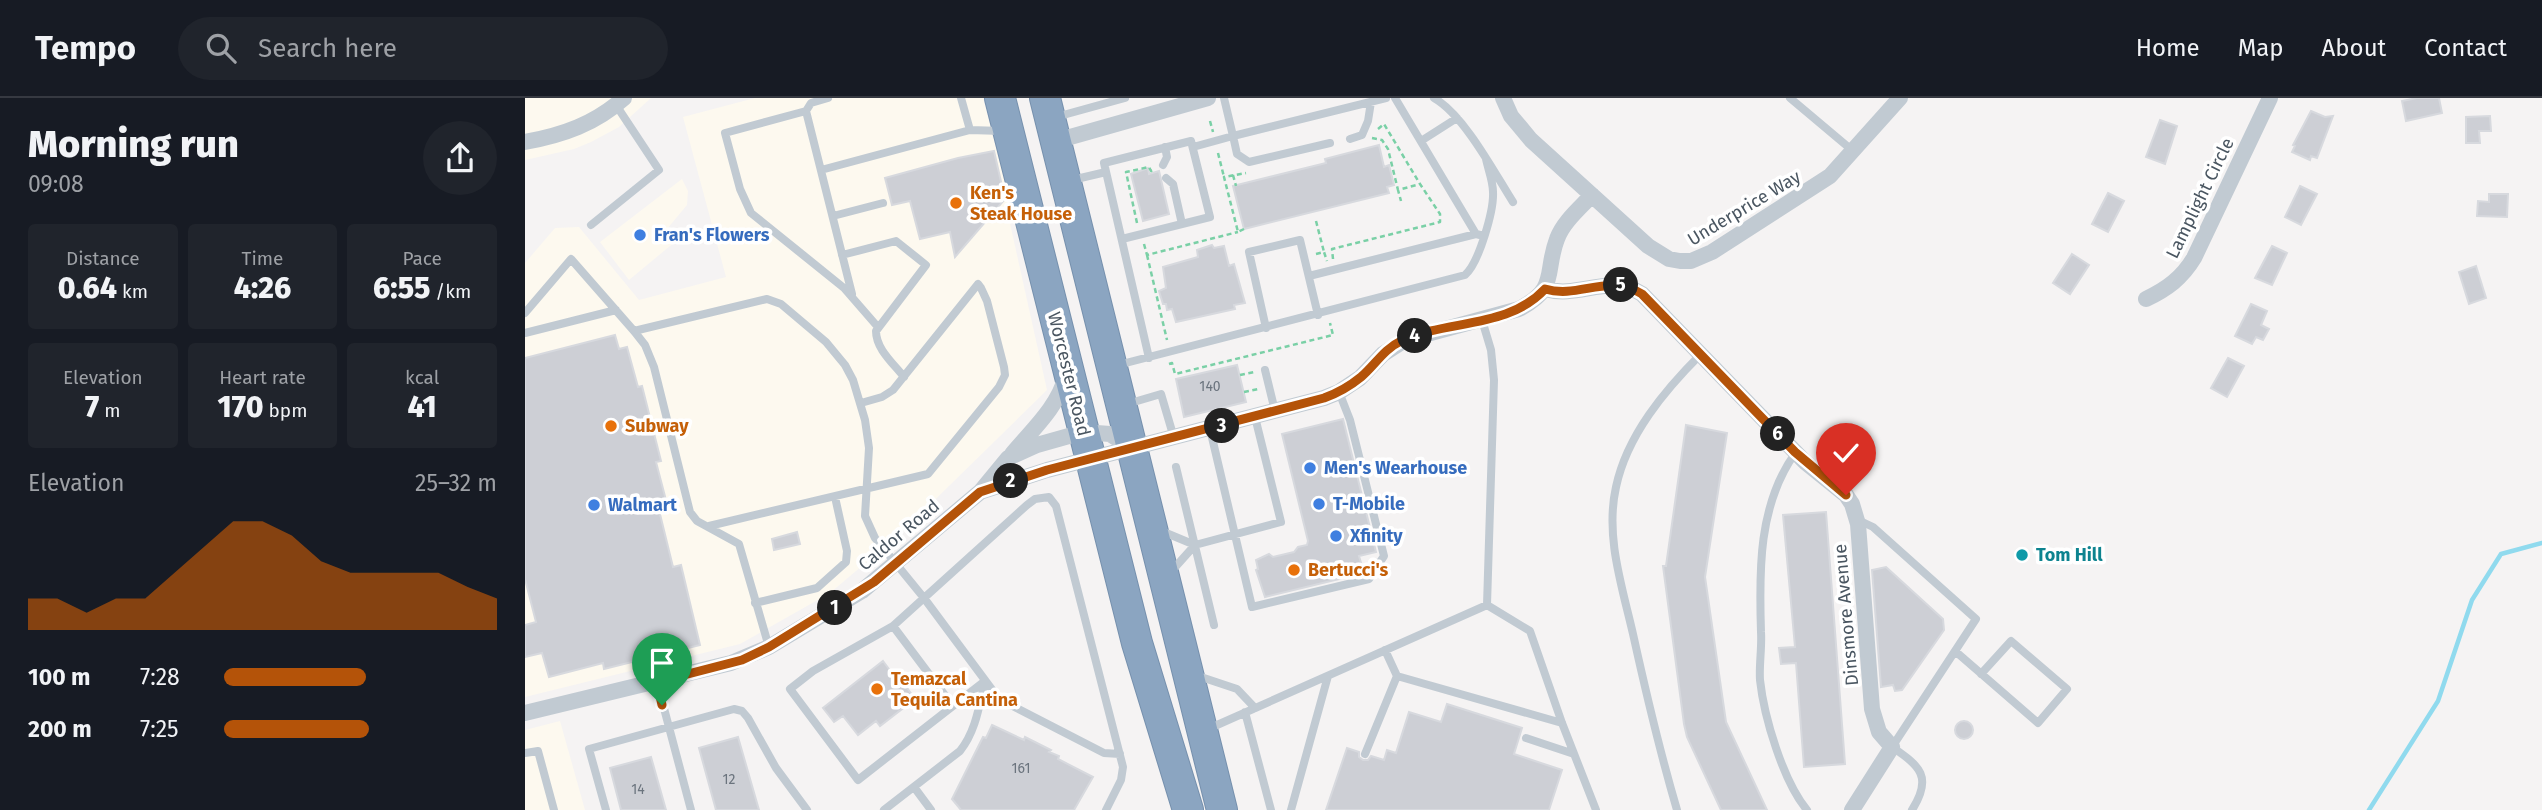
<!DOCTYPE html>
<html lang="en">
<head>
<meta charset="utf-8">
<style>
  body { margin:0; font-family:"Fira Sans",sans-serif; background:#20242c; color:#f1f3f6; height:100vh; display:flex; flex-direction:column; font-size:26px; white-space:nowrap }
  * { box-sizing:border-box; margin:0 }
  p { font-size:23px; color:#9ea1a6 }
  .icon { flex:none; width:38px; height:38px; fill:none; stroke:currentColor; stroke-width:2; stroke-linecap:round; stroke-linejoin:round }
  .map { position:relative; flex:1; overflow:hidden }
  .sheet { display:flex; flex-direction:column; background:#171b24; width:525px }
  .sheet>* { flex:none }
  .pin { position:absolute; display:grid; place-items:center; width:60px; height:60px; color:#fff; margin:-72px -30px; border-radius:50% 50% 50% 0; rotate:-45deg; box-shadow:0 0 7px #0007 }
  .pin .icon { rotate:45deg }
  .km { position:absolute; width:35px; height:35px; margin:-18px; border-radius:50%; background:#222; color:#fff; font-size:19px; line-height:35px; text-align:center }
  .round { display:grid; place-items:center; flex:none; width:74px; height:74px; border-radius:37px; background:#20242c }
  .headline { display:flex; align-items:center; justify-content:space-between; height:119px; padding:0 28px }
  h1 { font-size:38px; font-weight:800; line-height:52px }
  .figures { display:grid; grid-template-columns:repeat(3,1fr); gap:10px; height:119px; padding:7px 28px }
  .figures div { display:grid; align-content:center; border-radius:7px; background:#20242c; text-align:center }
  .figures b { font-size:30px; font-weight:800 }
  .figures small { font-size:19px; font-weight:400 }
  .figures p { font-size:19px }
  .chart { height:196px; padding:14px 28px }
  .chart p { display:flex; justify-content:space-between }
  .chart svg { width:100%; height:126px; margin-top:7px; fill:#b45309; opacity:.7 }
  ul { padding:0 28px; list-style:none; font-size:23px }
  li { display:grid; grid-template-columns:112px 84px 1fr; align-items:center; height:52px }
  li i { height:18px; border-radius:9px; background:#b45309 }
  header { display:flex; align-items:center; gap:42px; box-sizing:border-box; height:98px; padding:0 35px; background:#171b24; border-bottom:2px solid #363941 }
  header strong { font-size:33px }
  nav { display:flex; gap:38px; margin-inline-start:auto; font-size:24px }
  .search { width:490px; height:63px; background:#20242c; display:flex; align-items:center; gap:18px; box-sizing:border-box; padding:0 24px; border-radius:38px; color:#9ea1a6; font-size:26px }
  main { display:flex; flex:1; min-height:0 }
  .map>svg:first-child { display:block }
  .commercial { fill:#fdf9ef }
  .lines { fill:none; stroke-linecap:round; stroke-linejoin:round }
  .stream { stroke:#90daee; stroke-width:4.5 }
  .building { fill:#cdcfd5; stroke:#d7d9de; stroke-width:2 }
  .highway-casing { stroke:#7690ad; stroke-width:32 }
  .path { stroke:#7ad0a6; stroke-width:2.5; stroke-dasharray:5 3.5; stroke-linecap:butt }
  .lane { stroke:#c1cad2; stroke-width:8 }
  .street { stroke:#c1cad2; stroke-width:16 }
  .highway { stroke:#8ba5c1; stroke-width:30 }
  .route-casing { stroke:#fff; stroke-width:14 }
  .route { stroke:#b45309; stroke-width:9 }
  .food-dot { fill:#e8710a; stroke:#fff; stroke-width:2.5 }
  .shop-dot { fill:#3f7fe0; stroke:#fff; stroke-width:2.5 }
  .culture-dot { fill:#0f9aa8; stroke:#fff; stroke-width:2.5 }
  .labels { text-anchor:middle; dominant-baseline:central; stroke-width:7; stroke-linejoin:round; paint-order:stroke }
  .number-label { font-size:14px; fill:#6b747e }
  .food-label { font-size:18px; font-weight:bold; fill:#c56008; stroke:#fff; text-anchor:start }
  .street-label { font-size:18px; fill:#4a5661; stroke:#fff }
  .shop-label { font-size:18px; font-weight:bold; fill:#366cbe; stroke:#fff; text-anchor:start }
  .culture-label { font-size:18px; font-weight:bold; fill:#0d838f; stroke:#fff; text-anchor:start }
</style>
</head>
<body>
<header>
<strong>Tempo</strong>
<div class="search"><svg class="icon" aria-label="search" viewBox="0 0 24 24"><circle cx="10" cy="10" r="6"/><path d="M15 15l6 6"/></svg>Search here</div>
<nav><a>Home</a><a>Map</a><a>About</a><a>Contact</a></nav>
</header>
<main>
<section class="sheet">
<div class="headline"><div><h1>Morning run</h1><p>09:08</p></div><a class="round"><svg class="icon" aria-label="share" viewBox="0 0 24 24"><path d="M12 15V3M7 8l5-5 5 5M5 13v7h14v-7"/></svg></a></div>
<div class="figures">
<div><p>Distance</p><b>0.64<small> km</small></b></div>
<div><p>Time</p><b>4:26</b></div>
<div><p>Pace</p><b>6:55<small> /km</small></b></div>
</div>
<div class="figures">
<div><p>Elevation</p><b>7<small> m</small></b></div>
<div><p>Heart rate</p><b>170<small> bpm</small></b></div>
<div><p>kcal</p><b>41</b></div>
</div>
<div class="chart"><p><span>Elevation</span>25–32 m</p>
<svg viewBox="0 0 160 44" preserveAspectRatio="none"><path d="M0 44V33L10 33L20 38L30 33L40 33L50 24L60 15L70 6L80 6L90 11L100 20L110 24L120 24L130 24L140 24L150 29L160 33V44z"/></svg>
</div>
<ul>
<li><b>100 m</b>7:28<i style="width:52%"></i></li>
<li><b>200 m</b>7:25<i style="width:53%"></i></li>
</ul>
</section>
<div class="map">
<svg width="2017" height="712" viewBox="0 0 2017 712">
  <rect width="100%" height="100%" fill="#f5f3f3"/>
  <!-- commercial -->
  <path class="commercial" d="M 0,0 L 126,0 L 94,29 L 66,44 L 49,51 L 0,62 Z
    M 230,0 L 458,0 L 488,115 L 484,121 L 522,292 L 377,434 L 305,495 L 215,546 L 0,599 L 0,165 L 30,130 L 54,129 L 114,202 L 201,179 L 158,19 Z
    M 157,81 L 163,93 L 162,107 L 142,131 L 151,143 L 104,182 L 75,144 Z
    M 35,623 L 60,712 L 0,712 L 0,632 Z"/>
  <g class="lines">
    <!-- stream -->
    <path class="stream" d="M 1844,712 L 1913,603 L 1947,502 L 1976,456 L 2017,445"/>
  </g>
  <!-- building -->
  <path class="building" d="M 1892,0 L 1914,0 L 1917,15 L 1881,23 L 1877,3 Z
    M 1786,13 L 1800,19 L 1808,18 L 1792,60 L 1786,58 L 1785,62 L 1767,54 L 1770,48 L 1768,47 Z
    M 1965,18 L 1966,33 L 1954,33 L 1955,45 L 1941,45 L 1941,19 Z
    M 1635,22 L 1652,28 L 1640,66 L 1621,59 Z
    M 854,47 L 859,69 L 864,67 L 869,87 L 862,89 L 864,95 L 719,131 L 708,88 L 801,65 L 800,61 Z
    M 469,53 L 480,101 L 430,159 L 425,134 L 395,141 L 385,103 L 367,107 L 360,80 L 433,60 Z
    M 623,70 L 624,76 L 634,73 L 644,116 L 618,123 L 606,76 Z
    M 1775,88 L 1792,96 L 1776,127 L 1760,119 Z
    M 1583,95 L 1599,103 L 1583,134 L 1567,126 Z
    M 1964,96 L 1983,96 L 1982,119 L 1952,118 L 1953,103 L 1964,104 Z
    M 687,147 L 689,150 L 699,148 L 704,168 L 709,166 L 720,205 L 709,207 L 710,211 L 651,224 L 647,211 L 642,212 L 641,206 L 638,206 L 634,193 L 641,190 L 638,169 L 673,159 L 672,152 Z
    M 1747,148 L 1762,155 L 1747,187 L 1730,180 Z
    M 1547,156 L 1564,167 L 1545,196 L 1528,185 Z
    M 1951,168 L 1961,200 L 1944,206 L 1934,174 Z
    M 1726,206 L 1742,213 L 1736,227 L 1744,231 L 1738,242 L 1731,239 L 1727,246 L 1710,238 Z
    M 90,237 L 94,251 L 102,249 L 113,289 L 117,288 L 136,363 L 131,364 L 142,406 L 133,408 L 148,469 L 156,467 L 175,547 L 79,571 L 78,565 L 24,579 L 17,555 L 0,559 L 0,527 L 11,524 L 0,481 L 0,260 Z
    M 1703,260 L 1719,268 L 1702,299 L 1686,290 Z
    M 712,267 L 721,304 L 659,319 L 651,281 Z
    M 818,321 L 851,454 L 834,458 L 839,475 L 740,499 L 731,472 L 733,471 L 731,462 L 744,456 L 748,459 L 769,454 L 773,449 L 782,447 L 783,443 L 757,336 Z
    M 1161,327 L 1202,335 L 1180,479 L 1201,624 L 1242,712 L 1196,712 L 1162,639 L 1159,626 L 1138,468 L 1141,468 Z
    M 1301,414 L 1320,666 L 1279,669 L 1271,565 L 1256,566 L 1254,550 L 1270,549 L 1258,417 Z
    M 272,434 L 275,446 L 249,452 L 247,441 Z
    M 1361,469 L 1418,521 L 1419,532 L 1377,592 L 1370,593 L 1368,587 L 1356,589 L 1347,472 Z
    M 358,563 L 367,575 L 370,573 L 390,601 L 355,628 L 351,623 L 333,637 L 318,618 L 309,624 L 298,610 Z
    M 922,606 L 997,630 L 989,656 L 1037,672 L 1024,712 L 801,712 L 822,650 L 834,654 L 834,659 L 838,662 L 843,662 L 846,658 L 859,662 L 862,652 L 871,655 L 884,614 L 916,624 Z
    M1430 632a9 9 0 1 1 18 0a9 9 0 1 1-18 0Z
    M 467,627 L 499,642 L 500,639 L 526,652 L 524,654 L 534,658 L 533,661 L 568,679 L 549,712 L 436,712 L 427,701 L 458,639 L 461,640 Z
    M 213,639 L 234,712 L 191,712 L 174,650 Z
    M 126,659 L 141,712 L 96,712 L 85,670 Z"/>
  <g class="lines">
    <!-- highway casing -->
    <g class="highway-casing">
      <path id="highway" d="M 475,0 L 612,545 L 663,712
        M 520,0 L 697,712"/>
    </g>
    <!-- path -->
    <path class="path" d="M 685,23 L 688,34
      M 853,31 L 859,26 L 895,86
      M 847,40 L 857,42 L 863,51 L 873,92
      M 693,55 L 699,79
      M 708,77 L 711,88
      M 791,123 L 799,154
      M 612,125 L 601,74 L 624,69 L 626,73 L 629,72
      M 719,131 L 713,134 L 699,79 L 721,75
      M 619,146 L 622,157 L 713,134
      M 791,156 L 799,154 L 802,163
      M 622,157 L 642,242
      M 808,161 L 807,151 L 915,124 L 915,116 L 895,86 L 873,92 L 876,103
      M 644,266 L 647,265 L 650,276 L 808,237 L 805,225
      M 715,277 L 729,274
      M 719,294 L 733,291"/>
    <!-- lane -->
    <path class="lane" d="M 303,0 L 286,5 L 281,13 L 200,35 L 215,91 L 226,115 L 319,190 L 352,228
      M 436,0 L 445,32
      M 699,0 L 708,38 L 861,0
      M 870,0 L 951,136
      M 909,0 C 939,17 969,74 988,104
      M 1265,0 L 1328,53
      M 281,13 L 327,196
      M 531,19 L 600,0
      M 825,41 L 837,37 L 843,23 L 846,4
      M 896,43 L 932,20
      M 668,49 L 708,38 L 712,56 L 724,64 L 805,45
      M 638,67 L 642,59 L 640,49
      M 296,72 L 445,32 L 477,33
      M 641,80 L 648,86 L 657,126
      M 547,82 L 581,74
      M 308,118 L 358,105
      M 66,127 L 134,72 L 91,7
      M 597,141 L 685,119 L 666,43 L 579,65 L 624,260
      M 317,157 L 371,143 L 401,167 L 351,233 C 351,251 368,265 379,279
      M 784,178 L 951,136 L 959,138
      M 0,215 L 46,161 L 109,233 L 120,247 L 129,269 L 165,414 L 172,423 L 214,446 L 244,549
      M 741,230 L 724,154 L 775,142 L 793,217
      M 109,233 L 242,201 L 256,206 L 301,244 L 320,267 L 328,282 L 340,322 L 344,350 L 340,418 L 350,440 L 399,500 L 474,601 L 579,655 L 595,656
      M 0,235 L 91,212
      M 593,267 L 940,177 C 954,165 969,112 968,94 C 968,83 963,71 961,61
      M 740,272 L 750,313
      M 602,306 L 636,296 L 649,340
      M 685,331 L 727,509 L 844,481 L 859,458 L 825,322 L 814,294
      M 1271,354 C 1233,406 1234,473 1236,534 C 1237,550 1234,566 1235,582 C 1239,619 1258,683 1282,712
      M 651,369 L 689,527
      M 1331,421 L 1348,429 L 1451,521 L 1367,649 C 1395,668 1408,679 1387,712
      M 184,428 L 403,376 L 474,289 L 480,277 L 479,269 L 462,203 L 456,190 L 453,186 L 368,292 L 357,299 L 336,305
      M 634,432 L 670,447
      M 644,476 L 670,447 L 756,424 L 730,319
      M 230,505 L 292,490 L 321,464 L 322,453 L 310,399
      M 962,507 L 1005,533 L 1037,625 L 1071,712
      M 368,528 L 428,608
      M 1430,553 L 1513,625 L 1542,591 L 1486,543 L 1456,576
      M 670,577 L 712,591 L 730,610
      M 872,578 L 1037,625
      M 460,583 L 333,682 L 265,591 L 288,573 L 368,528 L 502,407 L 510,401 L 524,399 L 531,408 L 598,669 L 596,682 L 581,712
      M 132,584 L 166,712
      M 720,614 L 746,712
      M 683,631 L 962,507 L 969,282 L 966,252 L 957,222
      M 1001,640 L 1049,656
      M 0,655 L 13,653 L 29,712
      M 840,656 L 872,578 L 860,552
      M 389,689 L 406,712
      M 81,712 L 64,651 L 209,611 L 217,613 L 223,620 L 251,670 L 282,712
      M 359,712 L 435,653 C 451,633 454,608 460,583
      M 766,712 L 803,578
      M 1152,712 C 1135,654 1121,595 1108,536 C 1097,488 1080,438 1091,389 C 1102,337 1140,292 1176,256"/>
    <!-- street -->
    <path class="street" d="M 978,0 L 986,18 L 1006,42 L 1123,148 L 1144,161 L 1155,163 L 1166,163 L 1187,154 L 1305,78 L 1375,0
      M 531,43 L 683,0
      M 0,44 C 38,37 70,26 99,0
      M 1020,191 C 1055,201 1083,175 1117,196 L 1280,364 L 1321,397 L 1327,406 L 1333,426 L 1347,611 L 1354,634 L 1367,649 L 1327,712
      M 1621,201 C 1642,191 1657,180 1669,160 L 1745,0
      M 487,356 C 507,332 533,309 541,278
      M 455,394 L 522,372 L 799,300 L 814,294 L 835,280 L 858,256 L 880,242 L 994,211 C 1034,190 1019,175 1032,141 C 1038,124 1055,110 1067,97
      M 0,615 L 206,565 L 244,549 L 337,493 L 455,394 L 483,360 L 512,347 L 558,334 L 585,336 L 605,349"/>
    <!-- highway -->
    <use href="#highway" class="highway"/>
  </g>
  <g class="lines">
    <!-- route casing -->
    <g class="route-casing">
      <path id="route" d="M 137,607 L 132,584 L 217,562 L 244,549 L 349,484 L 455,394 L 522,372 L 799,300 C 813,295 825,288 836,279 C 850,267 859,251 876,243 C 923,221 983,231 1020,191 C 1055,201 1082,175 1117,196 L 1270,354 L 1321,397"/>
    </g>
    <!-- route -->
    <use href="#route" class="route"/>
  </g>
  <!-- markers -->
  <g class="food-dot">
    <circle cx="431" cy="105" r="7"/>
    <circle cx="86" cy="328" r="7"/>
    <circle cx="769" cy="472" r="7"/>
    <circle cx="352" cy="591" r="7"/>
  </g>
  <g class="shop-dot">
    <circle cx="115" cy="137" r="7"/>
    <circle cx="785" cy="370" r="7"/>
    <circle cx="794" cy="406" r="7"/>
    <circle cx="69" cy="407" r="7"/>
    <circle cx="811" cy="438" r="7"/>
  </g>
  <circle class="culture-dot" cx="1497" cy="457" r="7"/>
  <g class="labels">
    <!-- number labels -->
    <g class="number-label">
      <text x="685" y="288">140</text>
      <text x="496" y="670">161</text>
      <text x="204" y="681">12</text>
      <text x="113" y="691">14</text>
    </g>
    <!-- food labels -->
    <g class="food-label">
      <text x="445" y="95">Ken's<tspan x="445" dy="21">Steak House</tspan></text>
      <text x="100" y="328">Subway</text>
      <text x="783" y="472">Bertucci's</text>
      <text x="366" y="581">Temazcal<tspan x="366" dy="21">Tequila Cantina</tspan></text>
    </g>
    <!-- street labels -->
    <g class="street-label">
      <text transform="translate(1675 100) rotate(-64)">Lamplight Circle</text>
      <text transform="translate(1219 110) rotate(-31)">Underprice Way</text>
      <text transform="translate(544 276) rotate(76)">Worcester Road</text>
      <text transform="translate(374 437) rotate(-40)">Caldor Road</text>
      <text transform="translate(1321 517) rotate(-95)">Dinsmore Avenue</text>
    </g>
    <!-- shop labels -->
    <g class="shop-label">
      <text x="129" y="137">Fran's Flowers</text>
      <text x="799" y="370">Men's Wearhouse</text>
      <text x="808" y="406">T-Mobile</text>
      <text x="83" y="407">Walmart</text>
      <text x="825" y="438">Xfinity</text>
    </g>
    <!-- culture labels -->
    <g class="culture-label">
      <text x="1511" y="457">Tom Hill</text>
    </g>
  </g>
</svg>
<div class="pin" style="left:137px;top:607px;background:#1e9e55"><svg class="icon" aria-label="arrive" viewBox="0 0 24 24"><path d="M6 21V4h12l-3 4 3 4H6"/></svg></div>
<div class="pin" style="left:1321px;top:397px;background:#d93025"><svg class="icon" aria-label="check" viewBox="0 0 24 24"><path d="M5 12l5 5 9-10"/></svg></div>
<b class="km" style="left:310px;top:510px">1</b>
<b class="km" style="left:486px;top:383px">2</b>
<b class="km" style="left:697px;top:328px">3</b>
<b class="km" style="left:890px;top:238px">4</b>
<b class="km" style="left:1096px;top:187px">5</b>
<b class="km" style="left:1253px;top:336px">6</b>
</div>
</main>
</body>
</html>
